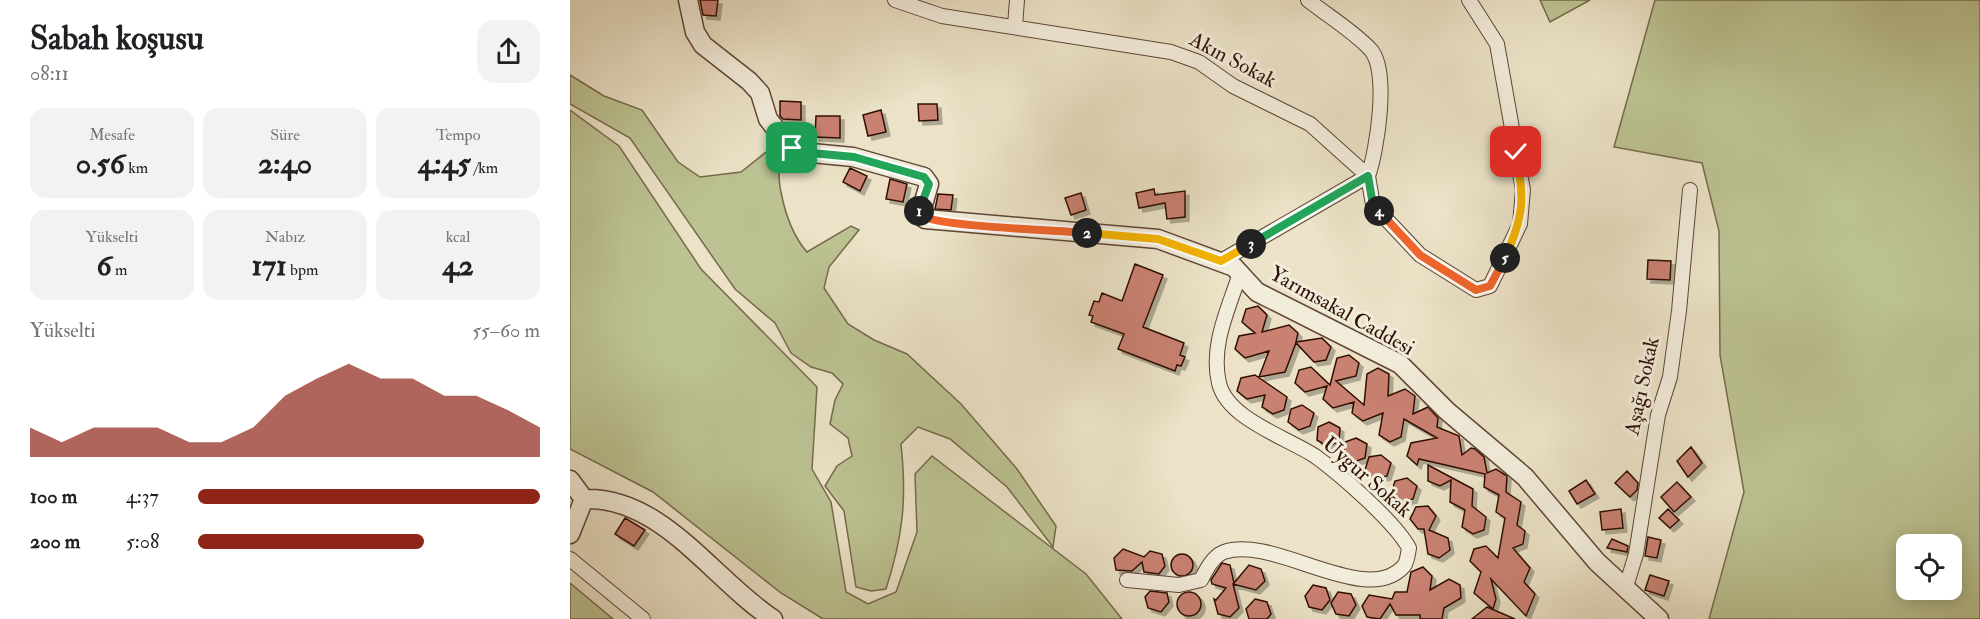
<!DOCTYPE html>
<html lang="tr">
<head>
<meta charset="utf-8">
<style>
  body { margin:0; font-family:"IM FELL Double Pica",serif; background:#f2f2f2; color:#202124; height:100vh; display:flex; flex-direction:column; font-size:22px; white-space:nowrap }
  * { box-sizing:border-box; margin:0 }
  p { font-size:20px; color:#757577 }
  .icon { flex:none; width:33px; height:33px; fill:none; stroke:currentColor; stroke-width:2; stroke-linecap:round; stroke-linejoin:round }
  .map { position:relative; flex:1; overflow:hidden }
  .details { display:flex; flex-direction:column; background:#fff; width:570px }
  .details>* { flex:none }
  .tools { position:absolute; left:1326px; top:534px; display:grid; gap:12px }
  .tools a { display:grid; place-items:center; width:66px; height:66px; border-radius:12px; background:#fff; box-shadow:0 3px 15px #0003; font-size:30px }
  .pin { position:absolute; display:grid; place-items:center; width:51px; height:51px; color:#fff; margin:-26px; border-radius:12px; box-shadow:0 3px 9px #0006 }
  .km { position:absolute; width:30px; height:30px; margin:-15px; border-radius:50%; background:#222; color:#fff; font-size:16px; line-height:30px; text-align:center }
  .round { display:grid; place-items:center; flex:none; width:63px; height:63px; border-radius:18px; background:#f2f2f2 }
  .summary { display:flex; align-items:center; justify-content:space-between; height:102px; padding:0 30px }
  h1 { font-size:33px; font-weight:700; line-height:45px }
  .metrics { display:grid; grid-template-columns:repeat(3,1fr); gap:9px; height:102px; padding:6px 30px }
  .metrics div { display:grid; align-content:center; border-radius:15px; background:#f2f2f2; text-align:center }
  .metrics b { font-size:30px; font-weight:700 }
  .metrics small { font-size:16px; font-weight:400 }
  .metrics p { font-size:16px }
  .chart { height:168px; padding:12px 30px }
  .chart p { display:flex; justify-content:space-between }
  .chart svg { width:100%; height:108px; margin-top:6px; fill:#8f2418; opacity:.7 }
  ul { padding:0 30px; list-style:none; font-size:20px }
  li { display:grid; grid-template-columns:96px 72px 1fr; align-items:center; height:45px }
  li i { height:15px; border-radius:8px; background:#8f2418 }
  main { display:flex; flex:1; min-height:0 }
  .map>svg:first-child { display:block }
  .green { fill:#bcc292; stroke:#766a4b; stroke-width:1.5; fill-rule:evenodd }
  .building { fill:#c98172; stroke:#301104; stroke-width:1.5; filter:url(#shadow) }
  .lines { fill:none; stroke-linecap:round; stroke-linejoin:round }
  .minor-casing { stroke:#5f4535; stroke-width:16 }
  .tertiary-casing { stroke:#5f4535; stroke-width:21 }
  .minor { stroke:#f2ecdb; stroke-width:14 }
  .tertiary { stroke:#f2ecdb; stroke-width:18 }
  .split-1-casing { stroke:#fff; stroke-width:12 }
  .split-2-casing { stroke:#fff; stroke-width:12 }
  .split-3-casing { stroke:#fff; stroke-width:12 }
  .split-4-casing { stroke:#fff; stroke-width:12 }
  .split-5-casing { stroke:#fff; stroke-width:12 }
  .split-6-casing { stroke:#fff; stroke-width:12 }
  .split-1 { stroke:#22a559; stroke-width:8 }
  .split-2 { stroke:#f0652b; stroke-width:8 }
  .split-3 { stroke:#f5b400; stroke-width:8 }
  .split-4 { stroke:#22a559; stroke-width:8 }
  .split-5 { stroke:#f0652b; stroke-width:8 }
  .split-6 { stroke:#f5b400; stroke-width:8 }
  .labels { text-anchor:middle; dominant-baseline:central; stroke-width:6; stroke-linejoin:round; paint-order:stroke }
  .street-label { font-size:21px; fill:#301104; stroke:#f2ecdb }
</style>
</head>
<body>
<main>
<section class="details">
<div class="summary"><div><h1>Sabah koşusu</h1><p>08:11</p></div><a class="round"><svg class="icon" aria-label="share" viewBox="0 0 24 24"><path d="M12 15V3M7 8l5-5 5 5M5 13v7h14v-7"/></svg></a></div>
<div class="metrics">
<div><p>Mesafe</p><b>0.56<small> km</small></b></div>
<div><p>Süre</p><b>2:40</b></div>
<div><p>Tempo</p><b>4:45<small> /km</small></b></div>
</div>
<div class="metrics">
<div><p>Yükselti</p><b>6<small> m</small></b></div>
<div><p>Nabız</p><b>171<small> bpm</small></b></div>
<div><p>kcal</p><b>42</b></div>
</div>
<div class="chart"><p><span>Yükselti</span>55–60 m</p>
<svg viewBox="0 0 160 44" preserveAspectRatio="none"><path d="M0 44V32L10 38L20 32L30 32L40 32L50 38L60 38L70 32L80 19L90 12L100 6L110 12L120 12L130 19L140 19L150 25L160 32V44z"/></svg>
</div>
<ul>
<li><b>100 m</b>4:37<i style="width:100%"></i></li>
<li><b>200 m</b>5:08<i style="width:66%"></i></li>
</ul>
</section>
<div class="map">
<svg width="1410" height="619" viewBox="0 0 1410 619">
  <defs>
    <filter id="shadow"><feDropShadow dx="4" dy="4" stdDeviation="0" flood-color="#0004"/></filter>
  </defs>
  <rect width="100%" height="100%" fill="#ebe2c7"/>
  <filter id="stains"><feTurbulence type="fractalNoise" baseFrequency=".00333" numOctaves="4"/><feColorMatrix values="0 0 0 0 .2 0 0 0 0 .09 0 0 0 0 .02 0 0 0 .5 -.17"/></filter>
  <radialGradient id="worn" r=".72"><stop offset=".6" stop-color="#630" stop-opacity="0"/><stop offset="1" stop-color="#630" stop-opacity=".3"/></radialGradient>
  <!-- green -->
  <path class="green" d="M 970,0 L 1020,0 L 980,22 Z
    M 1085,0 L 1410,0 L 1410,619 L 1139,619 L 1174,492 L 1150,355 L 1149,231 L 1132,163 L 1044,147 ZM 1336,544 L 1382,544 L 1382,590 L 1336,590 Z
    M 0,75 L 34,96 L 72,110 L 108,162 L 130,177 L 171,172 L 205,145 C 211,163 207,176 211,192 C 215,213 223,236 237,252 L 281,226 L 289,230 L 259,267 L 254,288 L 278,324 L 304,340 L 337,354 L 391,404 L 447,469 L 486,526 L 483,547 L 437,487 L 380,439 L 348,427 L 331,444 C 337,499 333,536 316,589 L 301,591 L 286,587 L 274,511 L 255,486 L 267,466 L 282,456 L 278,438 L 260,424 L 265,400 L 273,384 L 262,373 L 241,367 L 221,353 L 205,323 L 165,289 L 60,138 L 0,104 Z
    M 0,110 L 49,146 L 131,269 L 247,387 L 242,469 L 261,502 L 276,592 L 298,604 L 326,592 L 347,532 L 345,474 L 362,456 L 516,574 L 552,619 L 253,619 L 211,593 L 83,492 L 0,449 Z
    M 0,583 L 43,619 L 0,619 Z"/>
  <!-- building -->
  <path class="building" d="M 148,0 L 146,16 L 133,15 L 130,0 Z
    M 210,101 L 231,102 L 231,120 L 213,119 L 210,116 Z
    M 348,104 L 367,104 L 368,120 L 349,121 Z
    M 311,110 L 316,132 L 298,136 L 293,115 Z
    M 246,116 L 270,116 L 270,138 L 245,137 Z
    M 280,168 L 297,176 L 290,191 L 273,182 Z
    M 320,179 L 337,184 L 333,202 L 316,199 Z
    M 584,189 L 585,195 L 615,191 L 615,217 L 597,219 L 595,203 L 569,208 L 566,193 Z
    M 511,193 L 516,210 L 501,215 L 495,198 Z
    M 368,194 L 383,195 L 381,210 L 365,209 Z
    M 1078,260 L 1101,261 L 1100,280 L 1077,279 Z
    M 565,264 L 593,275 L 573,327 L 614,343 L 610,355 L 615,357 L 611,366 L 607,365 L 605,371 L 548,349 L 554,334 L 521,322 L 523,316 L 519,315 L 524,301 L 529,302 L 532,293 L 552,301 Z
    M 688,306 L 697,315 L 692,332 L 719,325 L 728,333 L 726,342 L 752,338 L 761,347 L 756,360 L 744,362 L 726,343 L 715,372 L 689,377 L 699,351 L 675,358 L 665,349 L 669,336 L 685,333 L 672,322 L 676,309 Z
    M 779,355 L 789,363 L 786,376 L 766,381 L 794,405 L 797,374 L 808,368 L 819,374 L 818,396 L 835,389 L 845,396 L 843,414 L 858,407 L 868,418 L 867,427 L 889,436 L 892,455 L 901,448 L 905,449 L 914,457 L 917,473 L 926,469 L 937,476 L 936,492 L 951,502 L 947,525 L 955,531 L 953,544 L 943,548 L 960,568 L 954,582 L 965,594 L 956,616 L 921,579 L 926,599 L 923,609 L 904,593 L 911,572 L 900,561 L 904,549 L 916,546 L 928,558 L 935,518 L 926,512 L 929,495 L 914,487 L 915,474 L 849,459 L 847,465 L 837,456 L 841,443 L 867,438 L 834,419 L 831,437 L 820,442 L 809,435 L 813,413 L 793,421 L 782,413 L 784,402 L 763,408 L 753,399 L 757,386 L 735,392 L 725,383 L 729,370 L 741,367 L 760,385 L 767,358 Z
    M 685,375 L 717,397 L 714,410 L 703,414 L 692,407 L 695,395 L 677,399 L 667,391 L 671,378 Z
    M 732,405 L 744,413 L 740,426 L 729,430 L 718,422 L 721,409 Z
    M 759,422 L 770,428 L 769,441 L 758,447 L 747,440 L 748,427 Z
    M 786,438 L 797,444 L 795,458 L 784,462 L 773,455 L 775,442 Z
    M 1121,447 L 1132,463 L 1118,477 L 1107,461 Z
    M 811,455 L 821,463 L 817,476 L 805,479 L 795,470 L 799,457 Z
    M 858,465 L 903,489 L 902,506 L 916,517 L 914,530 L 903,534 L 892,527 L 895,510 L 880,502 L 881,480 L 870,486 L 858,481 Z
    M 1057,471 L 1068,483 L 1067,490 L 1060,497 L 1045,483 Z
    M 837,478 L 847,486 L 843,499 L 832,502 L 821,494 L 825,481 Z
    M 1016,480 L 1025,494 L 1007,504 L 999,491 Z
    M 1107,482 L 1121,497 L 1104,512 L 1091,497 Z
    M 858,506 L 866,516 L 859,530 L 878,538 L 880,550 L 869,558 L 858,554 L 854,529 L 848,529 L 840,519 L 846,507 Z
    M 1051,509 L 1053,528 L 1032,530 L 1030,512 Z
    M 1098,509 L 1109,520 L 1100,528 L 1089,518 Z
    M 55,518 L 75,530 L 64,546 L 45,534 Z
    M 1078,537 L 1091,540 L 1087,558 L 1075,556 Z
    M 1042,539 L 1058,546 L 1057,552 L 1037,548 Z
    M 553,549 L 574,557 L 580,551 L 592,554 L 595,566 L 589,574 L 574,572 L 572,562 L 562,571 L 546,570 L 544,558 Z
    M601 565a11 11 0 1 1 22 0a11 11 0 1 1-22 0Z
    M 652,563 L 660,565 L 664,583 L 679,565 L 691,569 L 695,581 L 686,590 L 663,584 L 669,608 L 660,617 L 648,614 L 644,599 L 646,600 L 656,588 L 642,584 L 641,580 Z
    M 853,567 L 862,576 L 860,590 L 879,579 L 890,585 L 891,598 L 874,608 L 872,619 L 850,619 L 850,615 L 826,615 L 820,604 L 810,619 L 797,617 L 792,606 L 799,595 L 822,599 L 825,592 L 837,592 L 841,572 Z
    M 1080,575 L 1099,581 L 1094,596 L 1075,590 Z
    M 743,585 L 756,588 L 760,600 L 752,610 L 739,607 L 735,596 Z
    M 580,591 L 597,593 L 599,602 L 591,612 L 578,608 L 575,597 Z
    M 768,592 L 781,594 L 786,605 L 779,616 L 766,614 L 761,603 Z
    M607 604a12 12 0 1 1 24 0a12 12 0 1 1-24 0Z
    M 685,599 L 697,602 L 701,614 L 697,619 L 679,619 L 676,609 Z
    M 917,607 L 945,619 L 902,619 Z"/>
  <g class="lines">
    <!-- minor casing -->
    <g class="minor-casing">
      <path id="minor" d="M 325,0 L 372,16 L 601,52 L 629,62 L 663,86 L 740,124 L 798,176 L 803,205 L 850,255 L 906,290 L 920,286 L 950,224 L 953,190 L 927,44 L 899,0
        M 445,26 L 447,0
        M 651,261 L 798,176 C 807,151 820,69 800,49 C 783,31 758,16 738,0
        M 0,559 L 73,619
        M 557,580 L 609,585 L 631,580 C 636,570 643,556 654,552 C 703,534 797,609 834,566 C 837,562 838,554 839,548 C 825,522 770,474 745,456 C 718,438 657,419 649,383 C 640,345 659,308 670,273
        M 1055,590 L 1066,554 L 1088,415 L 1100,377 L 1109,311 L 1120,190"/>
    </g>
    <!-- tertiary casing -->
    <g class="tertiary-casing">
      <path id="tertiary" d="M 118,0 L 125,32 L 133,45 L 179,81 L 190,93 L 198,119 L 222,149 L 231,152 L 283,157 L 354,177 L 359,184 L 350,215 L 355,219 L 588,239 L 664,267 L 687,292 L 830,364 L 877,411 L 955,477 L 1027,562 L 1089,619
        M 0,480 L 14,499 L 0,534
        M 14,499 C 92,496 143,580 203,619"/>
    </g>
    <!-- minor -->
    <use href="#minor" class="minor"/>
    <!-- tertiary -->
    <use href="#tertiary" class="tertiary"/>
  </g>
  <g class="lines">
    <!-- split-1 casing -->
    <g class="split-1-casing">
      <path id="split-1" d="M 222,148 L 231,152 L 284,157 L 354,177 L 359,184 L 349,211"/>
    </g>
    <!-- split-2 casing -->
    <g class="split-2-casing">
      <path id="split-2" d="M 349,211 L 350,215 C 367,227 487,230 517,233"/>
    </g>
    <!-- split-3 casing -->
    <g class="split-3-casing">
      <path id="split-3" d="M 517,233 L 588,239 L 651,261 L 681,244"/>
    </g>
    <!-- split-4 casing -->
    <g class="split-4-casing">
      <path id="split-4" d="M 681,244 L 798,176 L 803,205 L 809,211"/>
    </g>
    <!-- split-5 casing -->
    <g class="split-5-casing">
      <path id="split-5" d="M 809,211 L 850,255 L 906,290 L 920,286 L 935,258"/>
    </g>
    <!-- split-6 casing -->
    <g class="split-6-casing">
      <path id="split-6" d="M 935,258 C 955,213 954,200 946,152"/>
    </g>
    <!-- split-1 -->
    <use href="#split-1" class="split-1"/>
    <!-- split-2 -->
    <use href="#split-2" class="split-2"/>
    <!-- split-3 -->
    <use href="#split-3" class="split-3"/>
    <!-- split-4 -->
    <use href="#split-4" class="split-4"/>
    <!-- split-5 -->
    <use href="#split-5" class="split-5"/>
    <!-- split-6 -->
    <use href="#split-6" class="split-6"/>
  </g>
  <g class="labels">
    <!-- street labels -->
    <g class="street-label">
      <text transform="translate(663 60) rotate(28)">Akın Sokak</text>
      <text transform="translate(772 311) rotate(29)">Yarımsakal Caddesi</text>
      <text transform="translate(1072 386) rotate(-78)">Aşağı Sokak</text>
      <text transform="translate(797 477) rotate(41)">Uygur Sokak</text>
    </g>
  </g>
  <rect width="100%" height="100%" filter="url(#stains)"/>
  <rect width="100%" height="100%" fill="url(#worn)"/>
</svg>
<div class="tools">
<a><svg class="icon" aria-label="locate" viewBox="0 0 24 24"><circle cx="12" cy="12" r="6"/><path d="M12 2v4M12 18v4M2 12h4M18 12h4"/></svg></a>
</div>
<div class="pin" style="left:222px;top:148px;background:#1e9e55"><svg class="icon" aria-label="arrive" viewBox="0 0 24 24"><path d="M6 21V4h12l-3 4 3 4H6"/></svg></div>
<div class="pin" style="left:946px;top:152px;background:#d93025"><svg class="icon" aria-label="check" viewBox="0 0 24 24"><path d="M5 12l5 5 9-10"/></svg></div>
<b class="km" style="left:349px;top:211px">1</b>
<b class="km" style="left:517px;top:233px">2</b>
<b class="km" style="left:681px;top:244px">3</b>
<b class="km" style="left:809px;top:211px">4</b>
<b class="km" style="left:935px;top:258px">5</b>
</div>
</main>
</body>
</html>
